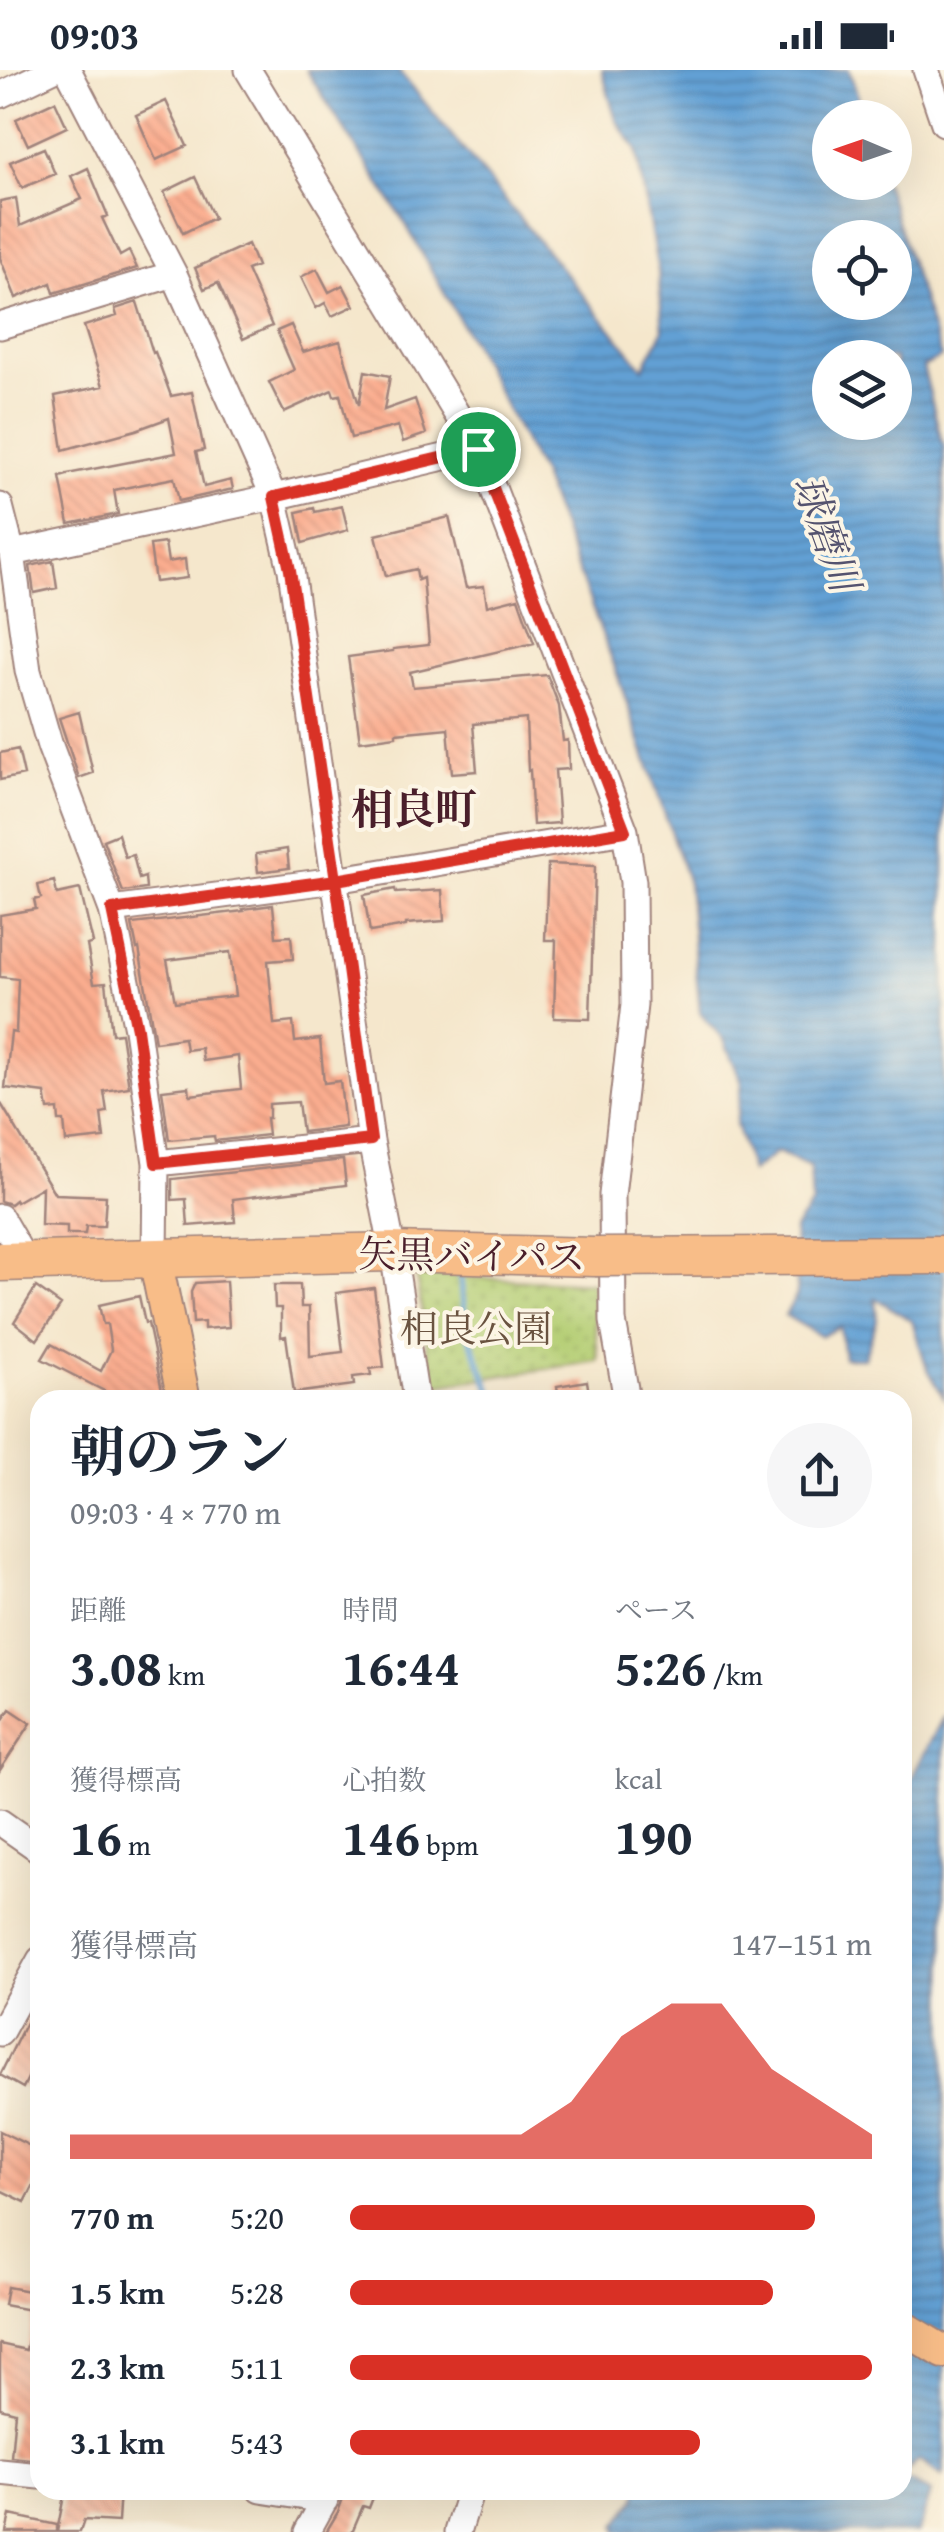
<!DOCTYPE html>
<html lang="ja">
<head>
<meta charset="utf-8">
<style>
  body { margin:0; font-family:"Gentium Book Plus","Noto Serif JP",serif; background:#f6f6f7; color:#1f2937; height:100vh; display:flex; flex-direction:column; font-size:38px; white-space:nowrap }
  * { box-sizing:border-box; margin:0 }
  p { font-size:32px; color:#747a83 }
  .icon { flex:none; width:55px; height:55px; fill:none; stroke:currentColor; stroke-width:2; stroke-linecap:round; stroke-linejoin:round }
  .map { position:relative; flex:1; overflow:hidden }
  .side { position:absolute; left:30px; top:1320px; width:882px; height:1110px; display:flex; flex-direction:column; background:#fff; border-radius:30px; box-shadow:0 10px 40px #0002 }
  .side>* { flex:none }
  .needle { width:65px; rotate:272deg }
  .tools { position:absolute; left:812px; top:30px; display:grid; gap:20px }
  .tools a { display:grid; place-items:center; width:100px; height:100px; border-radius:50%; background:#fff; box-shadow:0 10px 40px #0002; font-size:50px }
  .pin { position:absolute; display:grid; place-items:center; width:85px; height:85px; color:#fff; margin:-42px; border:5px solid #fff; border-radius:50%; box-shadow:0 2px 10px #0007 }
  .round { display:grid; place-items:center; flex:none; width:105px; height:105px; border-radius:52px; background:#f6f6f7 }
  .headline { display:flex; align-items:center; justify-content:space-between; height:170px; padding:0 40px }
  h1 { font-size:55px; font-weight:700; line-height:75px }
  .stats { display:grid; grid-template-columns:repeat(3,1fr); gap:15px; height:170px; padding:10px 40px }
  .stats div { display:grid; align-content:center }
  .stats b { font-size:50px; font-weight:700 }
  .stats small { font-size:28px; font-weight:400 }
  .stats p { font-size:28px }
  .chart { height:280px; padding:20px 40px }
  .chart p { display:flex; justify-content:space-between }
  .chart svg { width:100%; height:180px; margin-top:10px; fill:#d93025; opacity:.7 }
  ul { padding:0 40px; list-style:none; font-size:32px }
  li { display:grid; grid-template-columns:160px 120px 1fr; align-items:center; height:75px }
  li i { height:25px; border-radius:12px; background:#d93025 }
  .status { display:flex; justify-content:space-between; align-items:center; height:70px; padding:0 50px; background:#fff; direction:ltr }
  .status svg { height:28px; fill:currentColor }
  .map>svg:first-child { display:block }
  .grass { fill:url(#grass-dots); stroke:#7e764e; stroke-width:2.5 }
  .water { fill:url(#water-rules); stroke:#566080; stroke-width:2.5; fill-rule:evenodd }
  .lines { fill:none; stroke-linecap:round; stroke-linejoin:round }
  .stream { stroke:#62a0d4; stroke-width:6 }
  .building { fill:url(#building-back-hatch); fill-rule:evenodd }
  .minor-casing { stroke:#a0837c; stroke-width:29 }
  .major-casing { stroke:#a0837c; stroke-width:36 }
  .highway-casing { stroke:#a0837c; stroke-width:41 }
  .minor { stroke:#fff; stroke-width:25 }
  .major { stroke:#f8bd88; stroke-width:32 }
  .highway { stroke:#f8bd88; stroke-width:38 }
  .highway-bridge-casing { stroke:#a0837c; stroke-width:41; stroke-linecap:butt }
  .highway-bridge { stroke:#f8bd88; stroke-width:38 }
  .route-casing { stroke:#fff; stroke-width:20 }
  .route { stroke:#d93025; stroke-width:12 }
  .labels { text-anchor:middle; dominant-baseline:central; stroke-width:8; stroke-linejoin:round; paint-order:stroke }
  .street-label { font-size:38px; fill:#4a1f2b; stroke:#fcf5e5 }
  .park-label { font-size:38px; fill:#6a5340; stroke:#fcf5e5 }
  .water-label { font-size:40px; font-style:italic; fill:#54536f; stroke:#fcf5e5 }
  .quarter-label { font-size:42px; font-weight:bold; fill:#4a1f2b; stroke:#fcf5e5 }
</style>
</head>
<body>
<div class="status"><b>09:03</b><svg viewBox="0 0 49 12"><path d="M0 12V9h3v3zM5 12V6h3v6zM10 12V3h3v9zM15 12V0h3v12zM26 1h20v11H26zM47 4h2v5h-2z"/></svg></div>
<div class="map">
<svg width="944" height="2462" viewBox="0 0 944 2462">
  <defs>
    <pattern id="grass-dots" width="8" height="8" patternUnits="userSpaceOnUse" patternTransform="scale(2.5)"><rect width="8" height="8" fill="#b3cd72"/><path d="M2 2h.1M6 6h.1" fill="none" stroke="#9bb063" stroke-width="1.8" stroke-linecap="round"/></pattern>
    <pattern id="water-rules" width="6" height="5" patternUnits="userSpaceOnUse" patternTransform="scale(2.5)"><rect width="6" height="5" fill="#62a0d4"/><path d="M0 2.5h6" fill="none" stroke="#5382ac"/></pattern>
    <pattern id="building-back-hatch" width="6" height="6" patternUnits="userSpaceOnUse" patternTransform="scale(2.5)"><rect width="6" height="6" fill="#fbad8f"/><path d="M-1 5l2 2M0 0l6 6M5-1l2 2" fill="none" stroke="#d9947c"/></pattern>
  </defs>
  <rect width="100%" height="100%" fill="#fcf5e5"/>
  <filter id="ink" filterUnits="userSpaceOnUse"><feTurbulence type="fractalNoise" baseFrequency=".01" numOctaves="2"/><feDisplacementMap in="SourceGraphic" scale="20" xChannelSelector="R" yChannelSelector="G"/><feConvolveMatrix kernelMatrix="1 2 1 2 8 2 1 2 1" color-interpolation-filters="sRGB"/></filter>
  <filter id="wash" filterUnits="userSpaceOnUse"><feTurbulence type="fractalNoise" baseFrequency=".0048" numOctaves="4" result="noise"/><feDisplacementMap in="SourceGraphic" scale="40" xChannelSelector="R" yChannelSelector="G"/><feGaussianBlur stdDeviation="2.25" result="paint"/><feColorMatrix in="noise" values="0 0 0 0 0 0 0 0 0 0 0 0 0 0 0 0 0 1.4 0 .05"/><feComposite in="paint" operator="in"/></filter>
  <g filter="url(#wash)">
    <rect width="100%" height="100%" fill="#f5e7cc"/>
    <!-- grass -->
    <path class="grass" d="M 416,1205 L 592,1213 L 598,1291 L 433,1316 Z"/>
    <!-- water -->
    <path class="water" d="M 306,0 L 398,0 L 643,298 L 663,261 L 658,201 L 636,78 L 616,50 L 602,0 L 849,0 L 865,47 L 830,48 L 830,112 L 885,113 L 941,287 L 923,297 L 944,379 L 944,1328 L 927,1298 L 912,1251 L 875,1228 L 877,1250 L 864,1288 L 844,1288 L 840,1257 L 821,1266 L 785,1245 L 797,1225 L 794,1159 L 812,1134 L 810,1097 L 777,1082 L 751,1102 L 736,1054 L 742,1013 L 724,970 L 700,943 L 688,813 L 613,592 L 542,406 L 475,278 L 405,153 ZM 830,168 L 895,168 L 895,232 L 830,232 ZM 830,288 L 895,288 L 895,352 L 830,352 Z
      M 944,1645 L 944,2389 L 942,2407 L 919,2390 L 903,2406 L 903,1732 L 907,1717 Z
      M 903,2409 L 931,2423 L 918,2462 L 618,2462 L 616,2456 L 636,2429 L 638,2420 L 902,2420 Z"/>
    <g class="lines">
      <!-- stream -->
      <path class="stream" d="M 460,1206 L 467,1262 L 495,1330"/>
    </g>
    <g id="blocks">
      <!-- building -->
      <path class="building" d="M 55,31 L 67,57 L 28,75 L 16,49 Z
        M 166,31 L 187,76 L 156,90 L 136,45 Z
        M 44,78 L 55,104 L 22,118 L 10,92 Z
        M 88,98 L 108,146 L 102,148 L 120,186 L 129,181 L 137,198 L 54,223 L 51,213 L 16,228 L 0,188 L 0,131 L 16,128 L 20,156 L 82,129 L 71,106 Z
        M 195,107 L 214,148 L 183,163 L 164,122 Z
        M 248,174 L 257,196 L 247,200 L 272,256 L 243,269 L 218,213 L 204,219 L 195,198 Z
        M 317,199 L 329,222 L 343,215 L 354,236 L 332,246 L 325,233 L 316,238 L 301,207 Z
        M 137,232 L 153,283 L 155,282 L 171,326 L 192,322 L 204,380 L 196,382 L 204,417 L 231,410 L 233,419 L 179,431 L 174,408 L 114,420 L 118,444 L 69,454 L 60,407 L 67,405 L 67,404 L 176,383 L 169,348 L 136,360 L 63,380 L 55,326 L 103,316 L 84,256 L 117,246 L 115,239 Z
        M 291,255 L 303,282 L 340,271 L 359,335 L 365,301 L 390,306 L 384,340 L 415,329 L 426,364 L 403,372 L 398,356 L 351,368 L 340,325 L 334,326 L 332,320 L 284,342 L 269,312 L 294,300 L 277,261 Z
        M 342,436 L 348,460 L 303,473 L 297,442 L 314,438 L 315,442 Z
        M 449,447 L 466,518 L 484,516 L 487,536 L 518,528 L 534,573 L 410,602 L 413,617 L 547,605 L 559,636 L 563,671 L 568,670 L 569,699 L 555,700 L 559,753 L 533,755 L 530,700 L 528,701 L 526,649 L 473,654 L 477,701 L 452,703 L 448,658 L 396,663 L 396,666 L 360,671 L 348,587 L 393,581 L 393,579 L 429,575 L 423,508 L 418,510 L 416,499 L 386,506 L 376,465 Z
        M 165,473 L 168,492 L 185,489 L 187,508 L 155,512 L 150,475 Z
        M 53,491 L 57,518 L 34,523 L 30,496 Z
        M 79,642 L 93,703 L 79,708 L 59,648 Z
        M 18,679 L 24,705 L 0,710 L 0,683 Z
        M 118,764 L 125,787 L 133,785 L 139,809 L 145,807 L 146,819 L 123,822 L 103,770 Z
        M 287,779 L 289,798 L 258,802 L 256,784 Z
        M 548,794 L 595,796 L 590,949 L 554,948 L 556,870 L 545,870 Z
        M 54,811 L 57,824 L 80,819 L 93,873 L 87,875 L 94,913 L 106,912 L 112,964 L 121,963 L 129,1017 L 104,1021 L 107,1042 L 101,1043 L 104,1068 L 66,1072 L 64,1051 L 59,1051 L 58,1039 L 48,1040 L 45,1023 L 5,1018 L 11,962 L 16,963 L 18,909 L 0,907 L 0,845 L 36,839 L 34,830 L 41,828 L 38,815 Z
        M 395,819 L 396,823 L 442,820 L 444,851 L 406,854 L 406,856 L 370,862 L 364,825 Z
        M 273,835 L 276,867 L 291,866 L 293,889 L 268,891 L 274,954 L 293,952 L 295,972 L 320,969 L 324,1013 L 340,1011 L 345,1057 L 302,1062 L 298,1032 L 269,1034 L 269,1048 L 266,1048 L 268,1065 L 215,1071 L 214,1066 L 169,1070 L 162,1020 L 189,1017 L 190,1025 L 241,1019 L 238,986 L 203,991 L 201,978 L 186,980 L 184,968 L 155,972 L 139,878 L 137,879 L 132,854 L 244,841 L 243,839 ZM 230,882 L 235,926 L 175,932 L 167,890 Z
        M 0,1032 L 55,1124 L 106,1126 L 104,1156 L 86,1156 L 85,1164 L 67,1164 L 67,1156 L 41,1155 L 42,1117 L 16,1132 L 15,1130 L 10,1134 L 0,1131 Z
        M 343,1090 L 346,1115 L 233,1129 L 235,1152 L 188,1156 L 186,1129 L 172,1130 L 172,1109 Z
        M 226,1211 L 229,1257 L 204,1259 L 204,1252 L 193,1253 L 191,1222 L 195,1213 Z
        M 274,1215 L 300,1215 L 301,1237 L 309,1237 L 310,1286 L 343,1282 L 336,1223 L 374,1218 L 384,1297 L 370,1299 L 371,1305 L 353,1307 L 354,1315 L 294,1323 L 286,1266 L 281,1267 L 281,1238 L 275,1238 Z
        M 36,1217 L 61,1235 L 37,1270 L 14,1252 Z
        M 139,1226 L 145,1253 L 148,1253 L 164,1330 L 112,1330 L 112,1325 L 42,1289 L 51,1274 L 101,1301 L 111,1280 L 107,1254 L 103,1254 L 99,1235 Z
        M 587,1311 L 590,1330 L 559,1330 L 557,1316 Z
        M 10,1639 L 31,1653 L 0,1700 L 0,1654 Z
        M 40,1924 L 40,1983 L 23,2018 L 0,2005 Z
        M 0,2061 L 40,2081 L 40,2103 L 25,2132 L 0,2120 Z
        M 7,2217 L 40,2223 L 40,2242 L 4,2235 Z
        M 33,2245 L 40,2246 L 40,2390 L 11,2387 L 15,2342 L 0,2338 L 0,2274 L 26,2280 Z
        M 65,2420 L 120,2420 L 118,2452 L 84,2450 L 80,2462 L 57,2462 Z
        M 346,2420 L 376,2420 L 369,2438 L 363,2436 L 352,2462 L 326,2462 L 338,2442 Z
        M 10,2445 L 57,2455 L 57,2462 L 6,2462 Z"/>
    </g>
  </g>
  <g filter="url(#ink)">
    <use href="#blocks" fill-opacity="0" stroke="#a0837c" stroke-width="2.5"/>
    <g class="lines">
      <!-- minor casing -->
      <g class="minor-casing">
        <path id="minor" d="M 68,0 L 174,204 L 274,427 L 291,500 L 371,1071 L 393,1182 L 416,1330
          M 248,0 L 478,379 L 625,761 L 633,812 L 634,935 L 612,1125 L 613,1251 L 627,1330
          M 926,0 L 944,53
          M 0,25 L 52,0
          M 0,256 L 174,204
          M 0,436 L 12,483 L 28,601 L 50,676 L 112,840 L 137,959 L 156,1093 L 155,1188
          M 12,483 L 274,427 L 478,379
          M 112,840 L 335,810 L 625,761
          M 156,1093 L 371,1071
          M 0,1147 L 25,1190
          M 0,1752 L 40,1780
          M 0,1963 L 40,1890
          M 0,2402 L 40,2406
          M 261,2420 L 325,2430
          M 307,2462 L 330,2420
          M 458,2462 L 471,2420"/>
      </g>
      <!-- major casing -->
      <g class="major-casing">
        <path id="major" d="M 155,1188 L 184,1330
          M 902,2257 L 944,2282"/>
      </g>
      <!-- highway casing -->
      <g class="highway-casing">
        <path id="highway" d="M 0,1192 L 393,1182 L 595,1187"/>
      </g>
      <!-- minor -->
      <use href="#minor" class="minor"/>
      <!-- major -->
      <use href="#major" class="major"/>
      <!-- highway -->
      <use href="#highway" class="highway"/>
      <!-- highway-bridge casing -->
      <g class="highway-bridge-casing">
        <path id="highway-bridge" d="M 595,1187 L 944,1185"/>
      </g>
      <!-- highway-bridge -->
      <use href="#highway-bridge" class="highway-bridge"/>
    </g>
  </g>
  <g class="lines" filter="url(#ink)">
    <!-- route casing -->
    <g class="route-casing">
      <path id="route" d="M 478,379 L 274,427 L 290,500 L 336,810 L 112,840 L 137,959 L 156,1093 L 371,1070 L 336,810 L 625,761 L 478,379"/>
    </g>
    <!-- route -->
    <use href="#route" class="route"/>
  </g>
  <g class="labels">
    <!-- street labels -->
    <g class="street-label">
      <text transform="translate(472 1185) rotate(1)">矢黒バイパス</text>
    </g>
    <!-- park labels -->
    <g class="park-label">
      <text x="476" y="1258">相良公園</text>
    </g>
    <!-- water labels -->
    <g class="water-label">
      <text transform="translate(827 463) rotate(70)">球磨川</text>
    </g>
    <!-- quarter labels -->
    <g class="quarter-label">
      <text x="414" y="738">相良町</text>
    </g>
  </g>
</svg>
<div class="tools">
<a><svg class="needle" viewBox="-14 -14 28 28"><path d="M0-13l5 13h-10z" fill="#e53935"/><path d="M0 13l5-13h-10z" fill="#747a83"/></svg></a>
<a><svg class="icon" aria-label="locate" viewBox="0 0 24 24"><circle cx="12" cy="12" r="6"/><path d="M12 2v4M12 18v4M2 12h4M18 12h4"/></svg></a>
<a><svg class="icon" aria-label="layers" viewBox="0 0 24 24"><path d="M12 4l9 5-9 5-9-5zM3 14l9 5 9-5"/></svg></a>
</div>
<div class="pin" style="left:478px;top:379px;background:#1e9e55"><svg class="icon" aria-label="arrive" viewBox="0 0 24 24"><path d="M6 21V4h12l-3 4 3 4H6"/></svg></div>
<section class="side">
<div class="headline"><div><h1>朝のラン</h1><p>09:03 · 4 × 770 m</p></div><a class="round"><svg class="icon" aria-label="share" viewBox="0 0 24 24"><path d="M12 15V3M7 8l5-5 5 5M5 13v7h14v-7"/></svg></a></div>
<div class="stats">
<div><p>距離</p><b>3.08<small> km</small></b></div>
<div><p>時間</p><b>16:44</b></div>
<div><p>ペース</p><b>5:26<small> /km</small></b></div>
</div>
<div class="stats">
<div><p>獲得標高</p><b>16<small> m</small></b></div>
<div><p>心拍数</p><b>146<small> bpm</small></b></div>
<div><p>kcal</p><b>190</b></div>
</div>
<div class="chart"><p><span>獲得標高</span>147–151 m</p>
<svg viewBox="0 0 160 44" preserveAspectRatio="none"><path d="M0 44V38L10 38L20 38L30 38L40 38L50 38L60 38L70 38L80 38L90 38L100 30L110 14L120 6L130 6L140 22L150 30L160 38V44z"/></svg>
</div>
<ul>
<li><b>770 m</b>5:20<i style="width:89%"></i></li>
<li><b>1.5 km</b>5:28<i style="width:81%"></i></li>
<li><b>2.3 km</b>5:11<i style="width:100%"></i></li>
<li><b>3.1 km</b>5:43<i style="width:67%"></i></li>
</ul>
</section>
</div>
</body>
</html>
